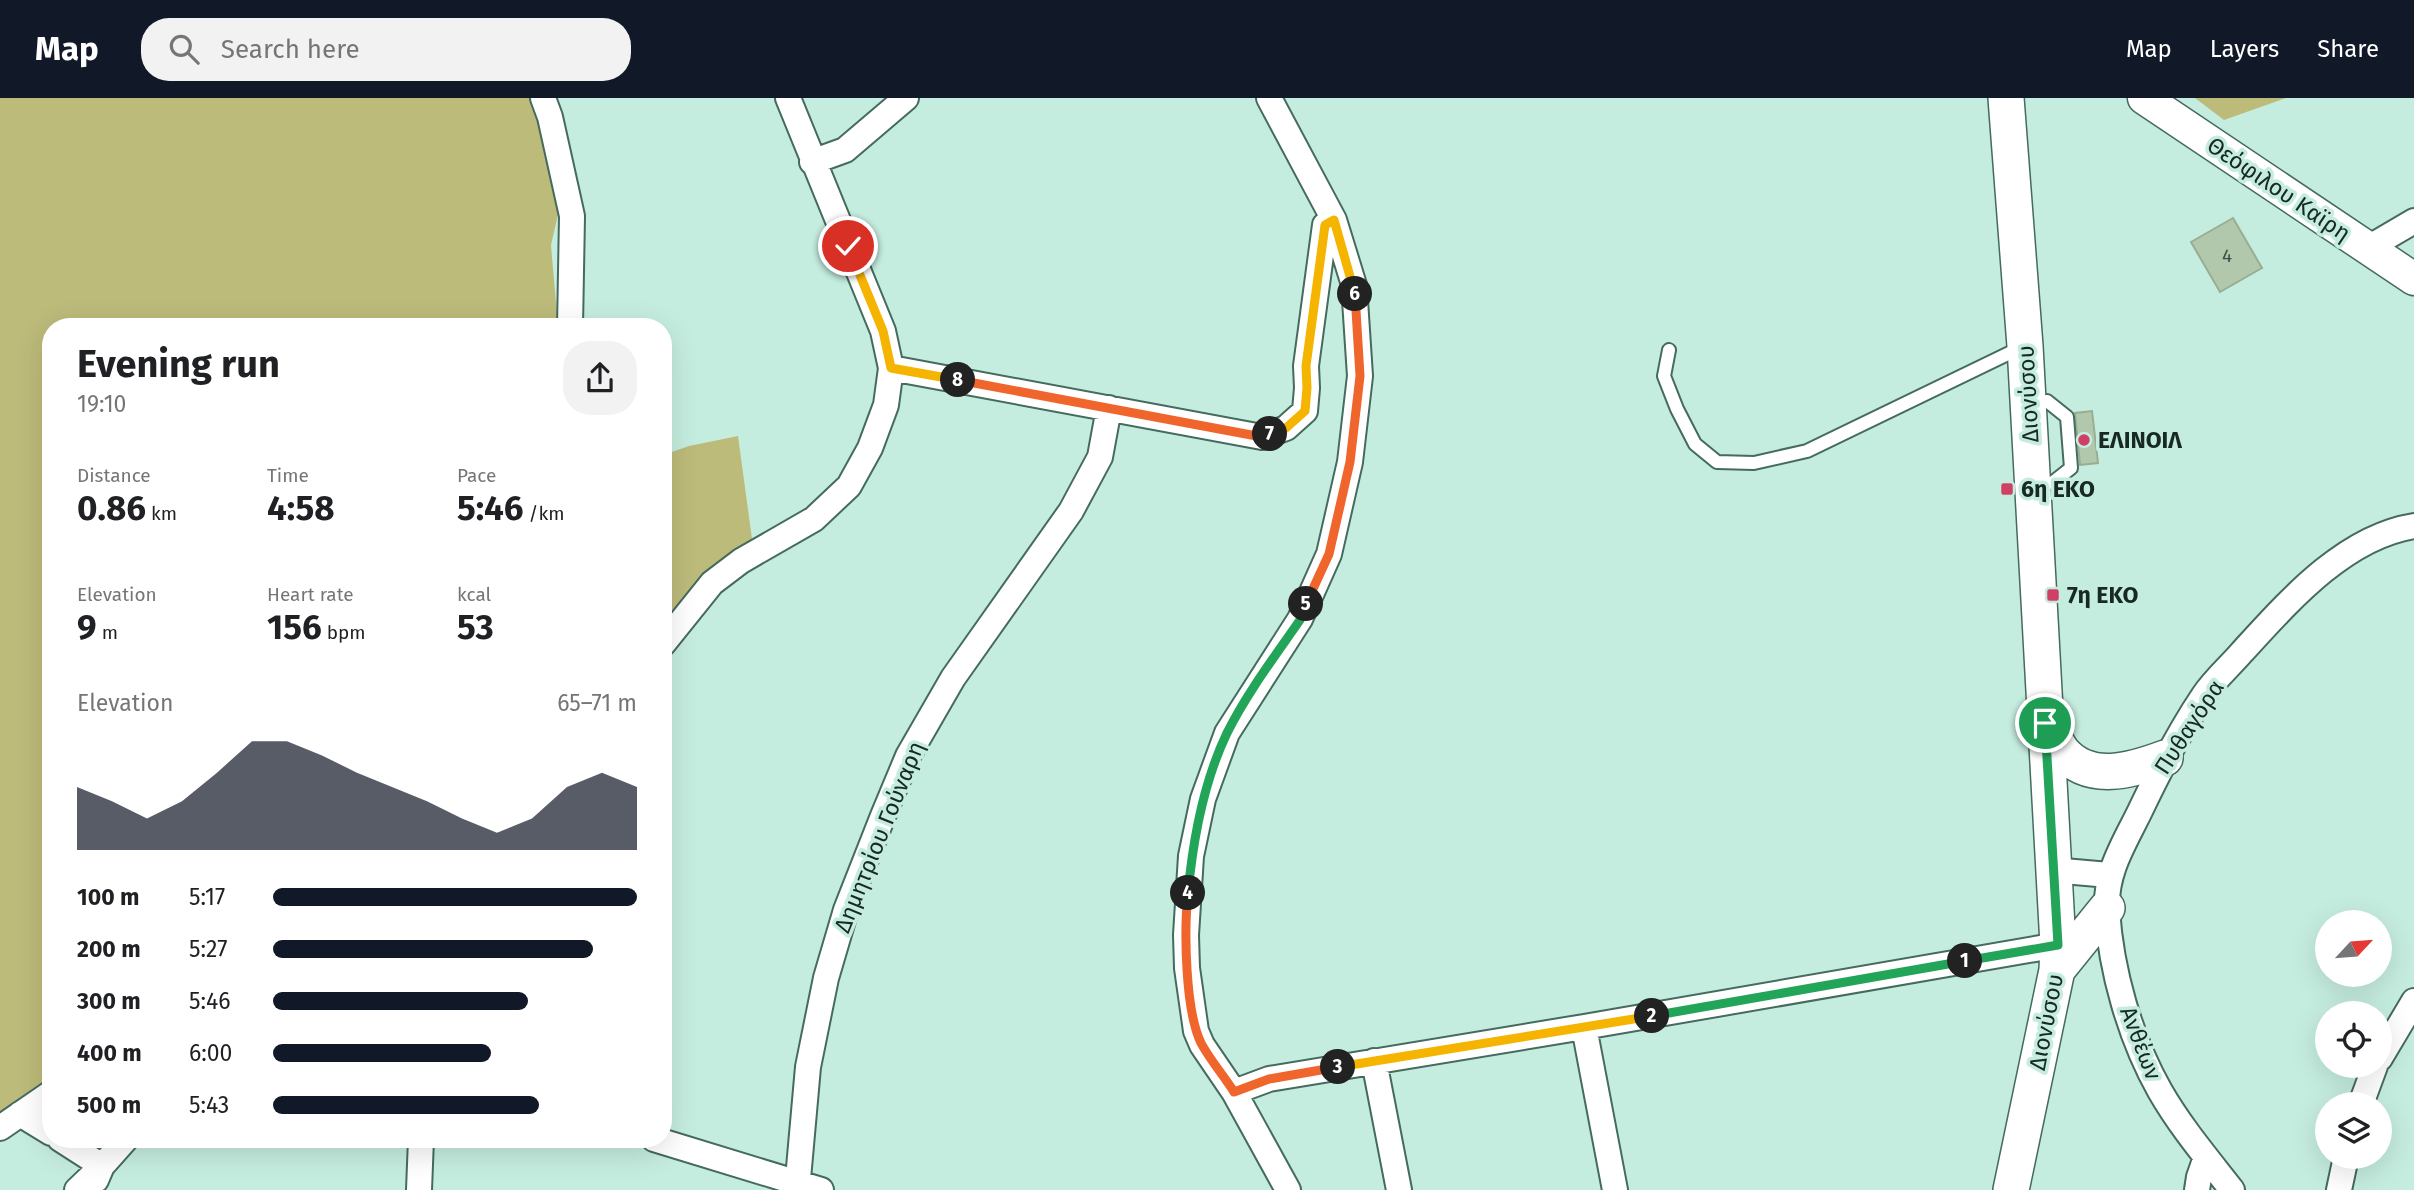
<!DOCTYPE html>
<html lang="en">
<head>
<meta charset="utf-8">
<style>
  body { margin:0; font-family:"Fira Sans",sans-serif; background:#f2f2f2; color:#202124; height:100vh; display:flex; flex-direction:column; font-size:26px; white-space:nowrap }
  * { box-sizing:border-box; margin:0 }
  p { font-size:23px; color:#757577 }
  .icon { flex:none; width:38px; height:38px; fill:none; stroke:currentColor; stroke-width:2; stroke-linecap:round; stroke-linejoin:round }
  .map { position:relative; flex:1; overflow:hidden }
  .details { position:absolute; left:42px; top:220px; width:630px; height:830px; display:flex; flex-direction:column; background:#fff; border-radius:28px; box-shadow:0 7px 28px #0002 }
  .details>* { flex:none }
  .needle { width:46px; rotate:64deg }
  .controls { position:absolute; left:2315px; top:812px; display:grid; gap:14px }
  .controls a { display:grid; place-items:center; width:77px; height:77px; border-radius:50%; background:#fff; box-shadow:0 7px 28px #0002; font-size:35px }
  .pin { position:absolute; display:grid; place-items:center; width:60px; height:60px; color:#fff; margin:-30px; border:4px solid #fff; border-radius:50%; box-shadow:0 2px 7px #0007 }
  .km { position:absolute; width:35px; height:35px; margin:-18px; border-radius:50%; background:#222; color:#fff; font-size:19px; line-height:35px; text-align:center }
  .round { display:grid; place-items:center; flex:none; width:74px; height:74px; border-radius:28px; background:#f2f2f2 }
  .head { display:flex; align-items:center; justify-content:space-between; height:119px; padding:0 35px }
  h1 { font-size:38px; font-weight:700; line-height:52px }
  .figures { display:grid; grid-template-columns:repeat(3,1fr); gap:10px; height:119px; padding:7px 35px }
  .figures div { display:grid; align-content:center }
  .figures b { font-size:35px; font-weight:700 }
  .figures small { font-size:19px; font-weight:400 }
  .figures p { font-size:19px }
  .chart { height:196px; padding:14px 35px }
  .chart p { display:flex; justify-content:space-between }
  .chart svg { width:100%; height:126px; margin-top:7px; fill:#111827; opacity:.7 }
  ul { padding:0 35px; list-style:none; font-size:23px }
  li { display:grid; grid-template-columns:112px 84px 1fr; align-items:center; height:52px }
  li i { height:18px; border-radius:9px; background:#111827 }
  header { display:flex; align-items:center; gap:42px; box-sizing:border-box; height:98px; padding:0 35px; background:#111827; color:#fff }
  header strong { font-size:33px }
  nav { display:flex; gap:38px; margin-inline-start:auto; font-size:24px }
  .search { width:490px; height:63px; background:#f2f2f2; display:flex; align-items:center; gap:18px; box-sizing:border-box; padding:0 24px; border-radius:28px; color:#757577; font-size:26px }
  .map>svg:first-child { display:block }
  .green { fill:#bdbb7a }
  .building { fill:#b1c8ac; stroke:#98ae93; stroke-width:2 }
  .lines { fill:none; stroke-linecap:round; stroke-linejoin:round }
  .service-casing { stroke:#456a5e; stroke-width:16 }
  .minor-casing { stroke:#456a5e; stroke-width:28 }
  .tertiary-casing { stroke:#456a5e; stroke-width:35 }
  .secondary-casing { stroke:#456a5e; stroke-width:38 }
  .service { stroke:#fff; stroke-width:12 }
  .minor { stroke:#fff; stroke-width:24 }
  .tertiary { stroke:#fff; stroke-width:32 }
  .secondary { stroke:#fff; stroke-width:35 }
  .split-1-casing { stroke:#fff; stroke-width:14 }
  .split-2-casing { stroke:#fff; stroke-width:14 }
  .split-3-casing { stroke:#fff; stroke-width:14 }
  .split-4-casing { stroke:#fff; stroke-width:14 }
  .split-5-casing { stroke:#fff; stroke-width:14 }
  .split-6-casing { stroke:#fff; stroke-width:14 }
  .split-7-casing { stroke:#fff; stroke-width:14 }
  .split-8-casing { stroke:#fff; stroke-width:14 }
  .split-9-casing { stroke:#fff; stroke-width:14 }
  .split-1 { stroke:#22a559; stroke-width:9 }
  .split-2 { stroke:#22a559; stroke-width:9 }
  .split-3 { stroke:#f5b400; stroke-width:9 }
  .split-4 { stroke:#f0652b; stroke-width:9 }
  .split-5 { stroke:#22a559; stroke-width:9 }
  .split-6 { stroke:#f0652b; stroke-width:9 }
  .split-7 { stroke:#f5b400; stroke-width:9 }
  .split-8 { stroke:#f0652b; stroke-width:9 }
  .split-9 { stroke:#f5b400; stroke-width:9 }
  .poi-dot { fill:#cf4066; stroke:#c5eddf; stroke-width:2.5 }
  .labels { text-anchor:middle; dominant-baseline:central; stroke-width:7; stroke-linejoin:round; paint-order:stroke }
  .number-label { font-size:19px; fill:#3e5045 }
  .street-label { font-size:23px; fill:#182823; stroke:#c5eddf }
  .poi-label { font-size:23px; font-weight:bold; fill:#182823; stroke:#c5eddf; text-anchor:start }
</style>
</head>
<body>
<header>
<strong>Map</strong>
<div class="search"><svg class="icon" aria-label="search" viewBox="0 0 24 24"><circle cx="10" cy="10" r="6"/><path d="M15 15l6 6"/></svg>Search here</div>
<nav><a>Map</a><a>Layers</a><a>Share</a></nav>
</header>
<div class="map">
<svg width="2414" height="1092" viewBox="0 0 2414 1092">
  <rect width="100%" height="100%" fill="#c5eddf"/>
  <!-- green -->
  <path class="green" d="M 0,0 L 531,0 L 541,22 L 545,59 L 560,108 L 551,147 L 558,229 L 51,229 L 51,1020 L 21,999 L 0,1014 Z
    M 2195,0 L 2286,0 L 2224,22 Z
    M 738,338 L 752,441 L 703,477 L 663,533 L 663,357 L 689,348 Z"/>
  <!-- building -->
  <path class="building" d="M 2233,120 L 2262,170 L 2220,194 L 2191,144 Z
    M 2092,313 L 2098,365 L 2080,367 L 2075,315 Z"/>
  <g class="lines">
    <!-- service casing -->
    <g class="service-casing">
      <path id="service" d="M 1669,252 L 1664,278 L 1677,311 L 1695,346 L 1717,364 L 1754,365 L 1807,353 L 2022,249
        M 2047,303 L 2067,319 L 2071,370 L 2052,385"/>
    </g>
    <!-- minor casing -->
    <g class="minor-casing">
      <path id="minor" d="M 543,0 L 550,19 L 572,118 L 570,229
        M 1269,0 L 1334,122 L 1354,187 L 1360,278 L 1350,364 L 1329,456 L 1300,521 L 1227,635 L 1203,701 L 1191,758 L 1186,837 L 1187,870 L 1196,933 L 1202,947 L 1234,994 L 1288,1092
        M 812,64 L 845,52 L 906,0
        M 2368,150 L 2414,123
        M 891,270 L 1262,339 L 1286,330 L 1305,313 L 1307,290 L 1306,268 L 1325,127 L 1334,122
        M 663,546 L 712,485 L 741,463 L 814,421 L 849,388 L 870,350 L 886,307 L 891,270 L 883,233 L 788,0
        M 2052,772 L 2109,777
        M 1584,929 L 1615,1092
        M 2380,960 L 2414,903
        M 1374,963 L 1399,1092
        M 1234,994 L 1269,981 L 1584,929 L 2058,847
        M 2361,1006 L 2375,968
        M 20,1016 L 51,1035
        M 0,1030 L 51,995
        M 60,1041 L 102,1068 L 77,1092
        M 654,1041 L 821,1092
        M 96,1082 L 102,1068 L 126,1041
        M 419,1092 L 421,1041
        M 797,1092 L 808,969 L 826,880 L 846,812 L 883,718 L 908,658 L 953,580 L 1071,413 L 1100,359 L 1109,310
        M 2197,1092 L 2199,1079 L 2206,1059
        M 2232,1092 C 2207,1060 2180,1028 2160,993 C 2130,940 2111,873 2107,812 C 2105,774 2124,746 2140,713 C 2159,673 2179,634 2204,597 C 2214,582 2230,568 2242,554 C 2288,504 2344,439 2414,428
        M 2339,1092 L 2346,1059"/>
    </g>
    <!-- tertiary casing -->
    <g class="tertiary-casing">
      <path id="tertiary" d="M 2144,0 L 2414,181"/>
    </g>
    <!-- secondary casing -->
    <g class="secondary-casing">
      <path id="secondary" d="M 2006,0 L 2025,248 L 2058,847 L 2057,872 L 2011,1092
        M 2045,625 C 2051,634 2056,645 2062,653 C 2089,686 2133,672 2165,660
        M 2057,872 L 2107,810"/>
    </g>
    <!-- service -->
    <use href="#service" class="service"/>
    <!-- minor -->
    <use href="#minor" class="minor"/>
    <!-- tertiary -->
    <use href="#tertiary" class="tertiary"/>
    <!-- secondary -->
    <use href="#secondary" class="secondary"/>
  </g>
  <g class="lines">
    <!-- split-1 casing -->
    <g class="split-1-casing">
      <path id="split-1" d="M 1965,863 L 2058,847 L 2045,625"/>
    </g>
    <!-- split-2 casing -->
    <g class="split-2-casing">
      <path id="split-2" d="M 1652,918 L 1965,863"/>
    </g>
    <!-- split-3 casing -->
    <g class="split-3-casing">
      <path id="split-3" d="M 1338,969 L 1652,918"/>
    </g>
    <!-- split-4 casing -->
    <g class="split-4-casing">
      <path id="split-4" d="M 1188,795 C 1184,832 1185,912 1201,945 C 1210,962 1224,978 1234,994 L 1269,981 L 1338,969"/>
    </g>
    <!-- split-5 casing -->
    <g class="split-5-casing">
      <path id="split-5" d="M 1188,795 C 1193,741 1203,685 1227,635 C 1247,595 1275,558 1300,522 L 1306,506"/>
    </g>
    <!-- split-6 casing -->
    <g class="split-6-casing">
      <path id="split-6" d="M 1306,506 L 1329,456 L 1350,364 L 1360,278 L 1355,196"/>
    </g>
    <!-- split-7 casing -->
    <g class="split-7-casing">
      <path id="split-7" d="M 1270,336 L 1286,330 L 1305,313 L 1307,290 L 1306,268 L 1325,127 L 1334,122 L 1355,196"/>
    </g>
    <!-- split-8 casing -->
    <g class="split-8-casing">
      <path id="split-8" d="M 958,282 L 1262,339 L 1270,336"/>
    </g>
    <!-- split-9 casing -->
    <g class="split-9-casing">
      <path id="split-9" d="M 848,148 L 883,233 L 891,270 L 958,282"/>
    </g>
    <!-- split-1 -->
    <use href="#split-1" class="split-1"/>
    <!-- split-2 -->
    <use href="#split-2" class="split-2"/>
    <!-- split-3 -->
    <use href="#split-3" class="split-3"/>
    <!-- split-4 -->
    <use href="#split-4" class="split-4"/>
    <!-- split-5 -->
    <use href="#split-5" class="split-5"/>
    <!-- split-6 -->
    <use href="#split-6" class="split-6"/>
    <!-- split-7 -->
    <use href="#split-7" class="split-7"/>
    <!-- split-8 -->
    <use href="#split-8" class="split-8"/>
    <!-- split-9 -->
    <use href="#split-9" class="split-9"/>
  </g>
  <!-- markers -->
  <g class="poi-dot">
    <circle cx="2084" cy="342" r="7"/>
    <rect x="2000" y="384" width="14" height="14" rx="3.5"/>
    <rect x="2046" y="490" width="14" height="14" rx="3.5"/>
  </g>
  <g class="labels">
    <!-- number labels -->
    <g class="number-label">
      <text x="2227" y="157">4</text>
    </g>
    <!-- street labels -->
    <g class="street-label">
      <text transform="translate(2279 91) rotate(34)">Θεόφιλου Καϊρη</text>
      <text transform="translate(2028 296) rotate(-93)">Διονύσου</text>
      <text transform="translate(2189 629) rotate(-57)">Πυθαγόρα</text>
      <text transform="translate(879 739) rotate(-68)">Δημητρίου Γούναρη</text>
      <text transform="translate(2046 924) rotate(-79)">Διονύσου</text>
      <text transform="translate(2141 945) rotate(69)">Ανθέων</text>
    </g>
    <!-- poi labels -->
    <g class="poi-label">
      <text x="2098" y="342">ΕΛΙΝΟΙΛ</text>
      <text x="2021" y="391">6η ΕΚΟ</text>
      <text x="2067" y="497">7η ΕΚΟ</text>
    </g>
  </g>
</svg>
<div class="controls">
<a><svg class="needle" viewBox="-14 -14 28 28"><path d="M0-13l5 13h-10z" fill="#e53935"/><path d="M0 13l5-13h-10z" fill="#757577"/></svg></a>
<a><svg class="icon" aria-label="locate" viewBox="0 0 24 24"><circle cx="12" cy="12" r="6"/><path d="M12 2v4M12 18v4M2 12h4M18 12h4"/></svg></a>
<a><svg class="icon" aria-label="layers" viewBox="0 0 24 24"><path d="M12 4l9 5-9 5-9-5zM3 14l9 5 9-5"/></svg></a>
</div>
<div class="pin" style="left:2045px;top:625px;background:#1e9e55"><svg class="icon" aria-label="arrive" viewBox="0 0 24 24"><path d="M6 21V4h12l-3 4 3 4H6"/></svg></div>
<div class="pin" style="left:848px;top:148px;background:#d93025"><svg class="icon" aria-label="check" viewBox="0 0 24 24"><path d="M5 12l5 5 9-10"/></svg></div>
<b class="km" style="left:1965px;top:863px">1</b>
<b class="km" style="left:1652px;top:918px">2</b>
<b class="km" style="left:1338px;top:969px">3</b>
<b class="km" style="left:1188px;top:795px">4</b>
<b class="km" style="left:1306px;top:506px">5</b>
<b class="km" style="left:1355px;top:196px">6</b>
<b class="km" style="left:1270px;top:336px">7</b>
<b class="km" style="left:958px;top:282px">8</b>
<section class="details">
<div class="head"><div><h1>Evening run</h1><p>19:10</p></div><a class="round"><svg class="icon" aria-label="share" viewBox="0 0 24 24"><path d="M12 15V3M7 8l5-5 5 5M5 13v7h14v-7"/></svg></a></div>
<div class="figures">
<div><p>Distance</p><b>0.86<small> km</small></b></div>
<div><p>Time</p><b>4:58</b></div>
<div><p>Pace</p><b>5:46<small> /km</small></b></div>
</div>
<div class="figures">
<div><p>Elevation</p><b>9<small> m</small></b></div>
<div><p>Heart rate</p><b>156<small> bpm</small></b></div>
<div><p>kcal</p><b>53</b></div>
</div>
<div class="chart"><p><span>Elevation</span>65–71 m</p>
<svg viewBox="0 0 160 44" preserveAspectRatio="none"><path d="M0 44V22L10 27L20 33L30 27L40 17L50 6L60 6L70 11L80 17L90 22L100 27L110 33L120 38L130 33L140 22L150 17L160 22V44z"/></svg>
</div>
<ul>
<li><b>100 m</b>5:17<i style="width:100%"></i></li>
<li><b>200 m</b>5:27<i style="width:88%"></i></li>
<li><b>300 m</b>5:46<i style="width:70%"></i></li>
<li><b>400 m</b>6:00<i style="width:60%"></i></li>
<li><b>500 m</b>5:43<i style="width:73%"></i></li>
</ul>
</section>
</div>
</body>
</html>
